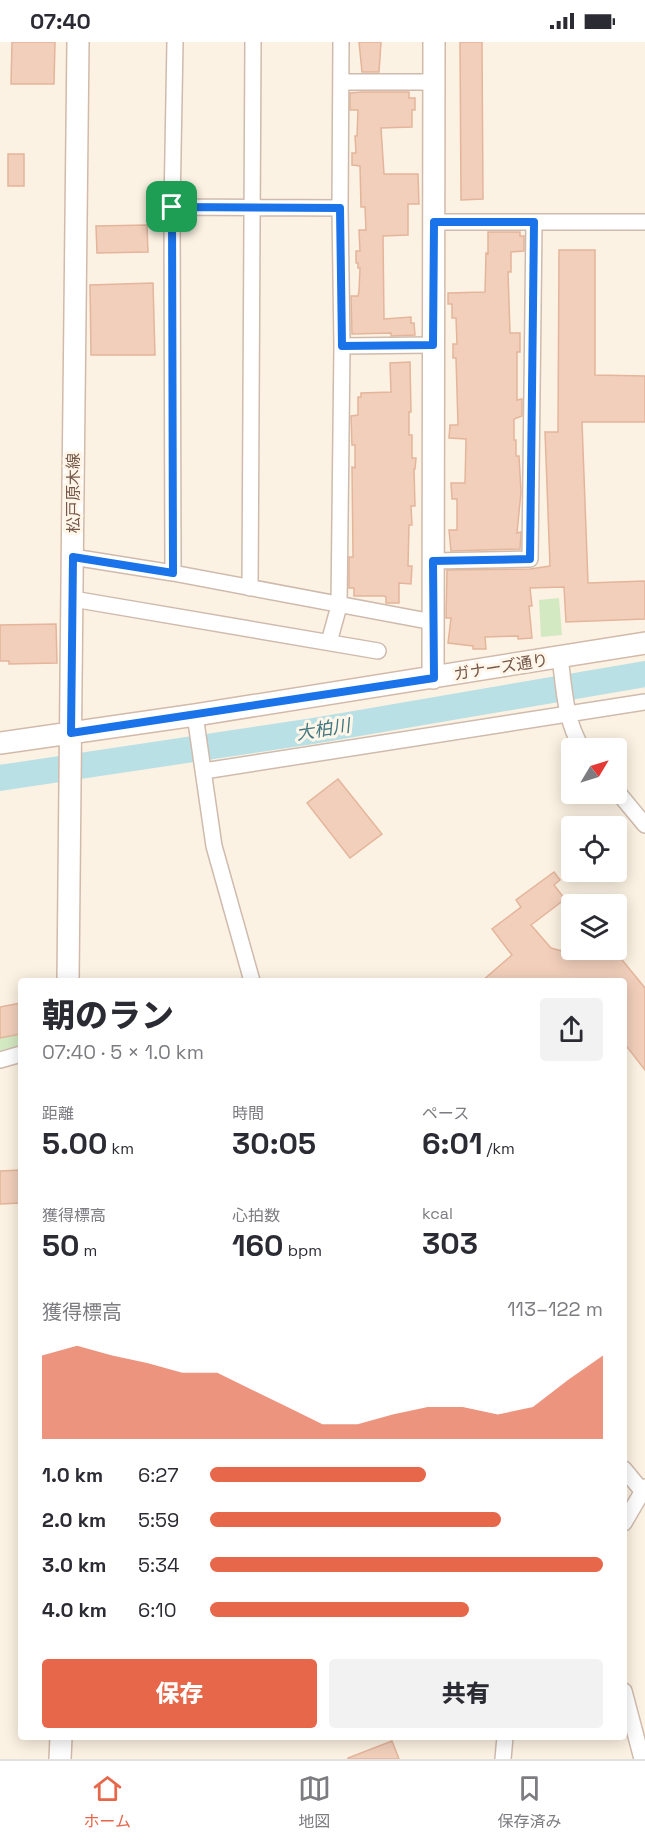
<!DOCTYPE html>
<html lang="ja">
<head>
<meta charset="utf-8">
<style>
  body { margin:0; font-family:"Space Grotesk","Noto Sans JP",sans-serif; background:#f2f2f3; color:#2b2b33; height:100vh; display:flex; flex-direction:column; font-size:22px; white-space:nowrap }
  * { box-sizing:border-box; margin:0 }
  p { font-size:20px; color:#7c7c81 }
  .icon { flex:none; width:33px; height:33px; fill:none; stroke:currentColor; stroke-width:2; stroke-linecap:round; stroke-linejoin:round }
  .map { position:relative; flex:1; overflow:hidden }
  .sheet { position:absolute; left:18px; top:936px; width:609px; height:762px; display:flex; flex-direction:column; background:#fff; border-radius:6px; box-shadow:0 3px 15px #0003 }
  .sheet>* { flex:none }
  .needle { width:39px; rotate:52deg }
  .fabs { position:absolute; left:561px; top:696px; display:grid; gap:12px }
  .fabs a { display:grid; place-items:center; width:66px; height:66px; border-radius:6px; background:#fff; box-shadow:0 3px 15px #0003; font-size:30px }
  .pin { position:absolute; display:grid; place-items:center; width:51px; height:51px; color:#fff; margin:-26px; border-radius:12px; box-shadow:0 3px 9px #0006 }
  .round { display:grid; place-items:center; flex:none; width:63px; height:63px; border-radius:6px; background:#f2f2f3 }
  .headline { display:flex; align-items:center; justify-content:space-between; height:102px; padding:0 24px }
  h1 { font-size:33px; font-weight:800; line-height:45px }
  .metrics { display:grid; grid-template-columns:repeat(3,1fr); gap:9px; height:102px; padding:6px 24px }
  .metrics div { display:grid; align-content:center }
  .metrics b { font-size:30px; font-weight:800 }
  .metrics small { font-size:16px; font-weight:400 }
  .metrics p { font-size:16px }
  .chart { height:168px; padding:12px 24px }
  .chart p { display:flex; justify-content:space-between }
  .chart svg { width:100%; height:108px; margin-top:6px; fill:#e66749; opacity:.7 }
  .action { display:flex; gap:12px; margin-top:auto; padding:12px 24px }
  .action a { flex:1; height:69px; border-radius:6px; background:#e66749; color:#fff; font-size:24px; font-weight:800; line-height:69px; text-align:center }
  .action a+a { background:#f2f2f3; color:#2b2b33 }
  ul { padding:0 24px; list-style:none; font-size:20px }
  li { display:grid; grid-template-columns:96px 72px 1fr; align-items:center; height:45px }
  li i { height:15px; border-radius:8px; background:#e66749 }
  .status { display:flex; justify-content:space-between; align-items:center; height:42px; padding:0 30px; background:#fff; direction:ltr }
  .status svg { height:16px; fill:currentColor }
  .tab-bar { display:flex; justify-content:space-around; align-items:center; height:84px; border-top:2px solid #e1e1e2; background:#fff; font-size:16px; color:#7c7c81 }
  .tab-bar a { display:grid; justify-items:center; gap:3px }
  .tab-bar .on { color:#e66749 }
  .map>svg:first-child { display:block }
  .green { fill:#d3e9c2 }
  .lines { fill:none; stroke-linecap:round; stroke-linejoin:round }
  .river { stroke:#b8e0e5; stroke-width:26 }
  .building { fill:#f1cfbb; stroke:#e4b59b; stroke-width:1.5 }
  .street-casing { stroke:#cfbbad; stroke-width:18 }
  .secondary-casing { stroke:#d2baaa; stroke-width:24 }
  .street { stroke:#fff; stroke-width:15 }
  .secondary { stroke:#fff; stroke-width:21 }
  .route-casing { stroke:#fff; stroke-width:12 }
  .route { stroke:#1a73e8; stroke-width:8 }
  .labels { text-anchor:middle; dominant-baseline:central; stroke-width:6; stroke-linejoin:round; paint-order:stroke }
  .street-label { font-size:16px; fill:#745749; stroke:#fff6e9 }
  .water-label { font-size:18px; font-style:italic; fill:#407780; stroke:#fff6e9 }
</style>
</head>
<body>
<div class="status"><b>07:40</b><svg viewBox="0 0 49 12"><path d="M0 12V9h3v3zM5 12V6h3v6zM10 12V3h3v9zM15 12V0h3v12zM26 1h20v11H26zM47 4h2v5h-2z"/></svg></div>
<div class="map">
<svg width="645" height="1717" viewBox="0 0 645 1717">
  <rect width="100%" height="100%" fill="#fcf2e3"/>
  <!-- green -->
  <path class="green" d="M 559,556 L 562,593 L 541,595 L 539,558 Z
    M 21,991 L 21,1008 L 0,1012 L 0,994 Z"/>
  <g class="lines">
    <!-- river -->
    <path class="river" d="M 0,736 L 313,689 L 645,632"/>
  </g>
  <!-- building -->
  <path class="building" d="M 12,0 L 55,0 L 54,42 L 11,42 Z
    M 359,0 L 381,0 L 379,30 L 362,30 Z
    M 460,0 L 482,0 L 483,157 L 461,158 Z
    M 362,50 L 409,50 L 409,56 L 415,56 L 415,68 L 412,68 L 412,85 L 381,86 L 384,132 L 418,132 L 419,162 L 408,162 L 408,193 L 383,194 L 384,277 L 411,275 L 411,281 L 414,281 L 415,293 L 391,294 L 391,291 L 352,292 L 351,254 L 358,254 L 359,249 L 360,226 L 358,226 L 358,221 L 356,221 L 356,209 L 360,209 L 359,188 L 366,188 L 365,165 L 361,165 L 360,124 L 352,123 L 352,111 L 356,111 L 355,94 L 357,94 L 358,68 L 350,68 L 350,51 Z
    M 8,112 L 24,112 L 24,144 L 8,144 Z
    M 147,183 L 148,210 L 97,211 L 96,184 Z
    M 488,190 L 520,190 L 520,194 L 524,194 L 524,209 L 511,210 L 511,230 L 508,230 L 510,291 L 520,291 L 520,310 L 517,310 L 517,358 L 522,357 L 522,374 L 514,377 L 514,398 L 516,398 L 516,414 L 519,414 L 521,450 L 517,491 L 521,490 L 520,507 L 451,509 L 449,488 L 457,488 L 457,457 L 452,457 L 451,441 L 465,441 L 466,397 L 449,396 L 450,383 L 458,383 L 456,316 L 453,316 L 453,302 L 457,302 L 456,276 L 452,276 L 452,262 L 448,262 L 448,251 L 485,250 L 486,211 L 488,212 Z
    M 559,208 L 595,208 L 595,333 L 645,334 L 645,380 L 582,380 L 588,541 L 645,539 L 645,577 L 566,580 L 564,545 L 530,546 L 532,564 L 529,564 L 532,596 L 518,597 L 518,594 L 485,595 L 486,607 L 473,607 L 473,604 L 448,601 L 451,576 L 446,576 L 447,528 L 530,527 L 550,524 L 545,390 L 558,390 Z
    M 153,241 L 155,313 L 91,313 L 90,243 Z
    M 410,320 L 411,370 L 409,370 L 409,393 L 412,393 L 412,416 L 416,416 L 415,427 L 414,427 L 415,464 L 411,464 L 412,483 L 409,483 L 408,524 L 412,524 L 411,542 L 399,541 L 399,561 L 386,561 L 386,555 L 384,554 L 354,554 L 354,546 L 349,546 L 349,515 L 353,515 L 352,425 L 355,426 L 355,403 L 352,403 L 351,374 L 358,373 L 358,355 L 361,355 L 361,351 L 391,350 L 390,321 Z
    M 56,582 L 57,621 L 9,622 L 9,619 L 0,619 L 0,583 Z
    M 338,737 L 382,792 L 350,816 L 307,761 Z
    M 554,830 L 560,838 L 554,843 L 565,857 L 531,883 L 551,906 L 591,917 L 603,908 L 614,908 L 645,946 L 645,1028 L 624,1001 L 624,939 L 482,939 L 512,913 L 492,887 L 521,865 L 516,858 Z
    M 21,961 L 21,992 L 0,996 L 0,965 Z
    M 21,1128 L 21,1161 L 0,1162 L 0,1129 Z
    M 392,1699 L 399,1717 L 348,1717 L 348,1716 Z"/>
  <g class="lines">
    <!-- street casing -->
    <g class="street-casing">
      <path id="street" d="M 341,40 L 434,40
        M 172,165 L 340,166
        M 434,180 L 645,180
        M 342,304 L 433,303
        M 73,515 L 173,531 L 433,580
        M 433,519 L 530,517 L 534,180
        M 173,531 L 172,165 L 175,0
        M 250,546 L 253,0
        M 73,557 L 378,609
        M 329,600 L 339,564 L 342,304 L 340,166 L 341,0
        M 560,615 C 564,646 565,679 582,706
        M 195,673 L 214,804 L 252,939
        M 204,729 L 645,660
        M 616,748 L 645,783
        M 0,1018 L 21,1012
        M 624,1427 L 643,1450
        M 624,1481 L 645,1445
        M 624,1649 L 642,1717
        M 503,1717 L 505,1695"/>
    </g>
    <!-- secondary casing -->
    <g class="secondary-casing">
      <path id="secondary" d="M 433,636 L 434,0
        M 0,701 L 195,673 L 645,601
        M 68,939 C 73,626 72,313 78,0
        M 60,1717 L 61,1695"/>
    </g>
    <!-- street -->
    <use href="#street" class="street"/>
    <!-- secondary -->
    <use href="#secondary" class="secondary"/>
  </g>
  <g class="lines">
    <!-- route casing -->
    <g class="route-casing">
      <path id="route" d="M 172,165 L 340,166 L 342,304 L 433,303 L 434,180 L 534,180 L 530,517 L 433,519 L 434,636 L 71,691 L 73,515 L 173,531 Z"/>
    </g>
    <!-- route -->
    <use href="#route" class="route"/>
  </g>
  <g class="labels">
    <!-- street labels -->
    <g class="street-label">
      <text transform="translate(73 451) rotate(-90)">松戸原木線</text>
      <text transform="translate(501 625) rotate(-9)">ガナーズ通り</text>
    </g>
    <!-- water labels -->
    <g class="water-label">
      <text transform="translate(323 687) rotate(-9)">大柏川</text>
    </g>
  </g>
</svg>
<div class="fabs">
<a><svg class="needle" viewBox="-14 -14 28 28"><path d="M0-13l5 13h-10z" fill="#e53935"/><path d="M0 13l5-13h-10z" fill="#7c7c81"/></svg></a>
<a><svg class="icon" aria-label="locate" viewBox="0 0 24 24"><circle cx="12" cy="12" r="6"/><path d="M12 2v4M12 18v4M2 12h4M18 12h4"/></svg></a>
<a><svg class="icon" aria-label="layers" viewBox="0 0 24 24"><path d="M12 4l9 5-9 5-9-5zM3 14l9 5 9-5"/></svg></a>
</div>
<div class="pin" style="left:172px;top:165px;background:#1e9e55"><svg class="icon" aria-label="arrive" viewBox="0 0 24 24"><path d="M6 21V4h12l-3 4 3 4H6"/></svg></div>
<section class="sheet">
<div class="headline"><div><h1>朝のラン</h1><p>07:40 · 5 × 1.0 km</p></div><a class="round"><svg class="icon" aria-label="share" viewBox="0 0 24 24"><path d="M12 15V3M7 8l5-5 5 5M5 13v7h14v-7"/></svg></a></div>
<div class="metrics">
<div><p>距離</p><b>5.00<small> km</small></b></div>
<div><p>時間</p><b>30:05</b></div>
<div><p>ペース</p><b>6:01<small> /km</small></b></div>
</div>
<div class="metrics">
<div><p>獲得標高</p><b>50<small> m</small></b></div>
<div><p>心拍数</p><b>160<small> bpm</small></b></div>
<div><p>kcal</p><b>303</b></div>
</div>
<div class="chart"><p><span>獲得標高</span>113–122 m</p>
<svg viewBox="0 0 160 44" preserveAspectRatio="none"><path d="M0 44V10L10 6L20 10L30 13L40 17L50 17L60 24L70 31L80 38L90 38L100 34L110 31L120 31L130 34L140 31L150 20L160 10V44z"/></svg>
</div>
<ul>
<li><b>1.0 km</b>6:27<i style="width:55%"></i></li>
<li><b>2.0 km</b>5:59<i style="width:74%"></i></li>
<li><b>3.0 km</b>5:34<i style="width:100%"></i></li>
<li><b>4.0 km</b>6:10<i style="width:66%"></i></li>
</ul>
<div class="action"><a>保存</a><a>共有</a></div>
</section>
</div>
<nav class="tab-bar">
<a class="on"><svg class="icon" aria-label="home" viewBox="0 0 24 24"><path d="M3 11l9-7 9 7M6 9v11h12V9"/></svg>ホーム</a>
<a><svg class="icon" aria-label="map" viewBox="0 0 24 24"><path d="M3 6l6-2 6 2 6-2v14l-6 2-6-2-6 2zM9 4v14M15 6v14"/></svg>地図</a>
<a><svg class="icon" aria-label="saved" viewBox="0 0 24 24"><path d="M7 4h10v16l-5-4-5 4z"/></svg>保存済み</a>
</nav>
</body>
</html>
